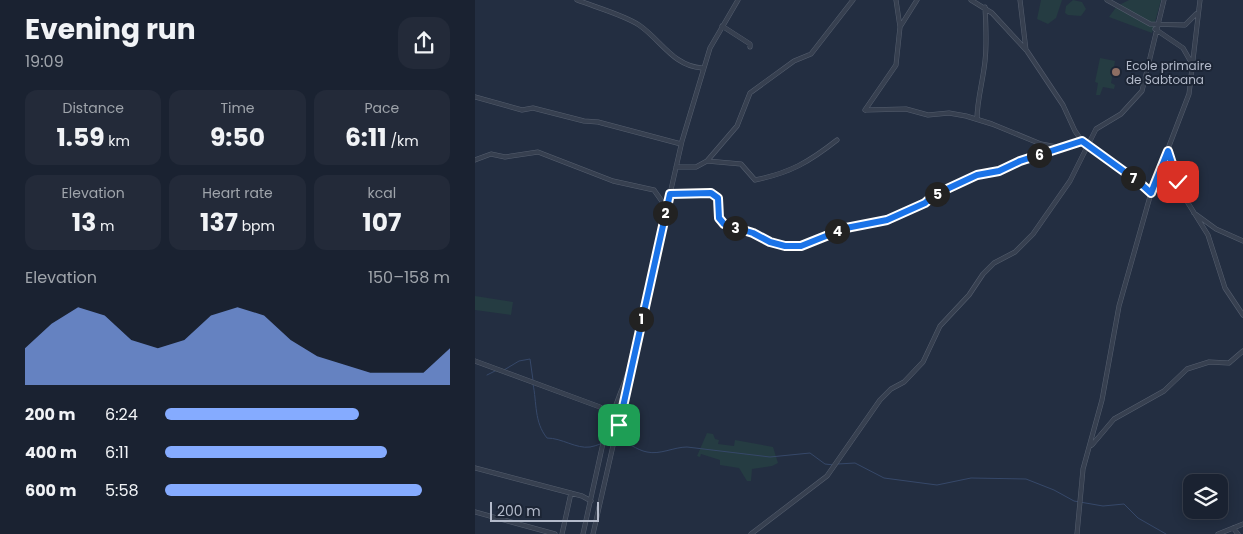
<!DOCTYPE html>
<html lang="en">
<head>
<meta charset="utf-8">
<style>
  body { margin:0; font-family:Poppins,sans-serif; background:#232a39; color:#f1f3f6; height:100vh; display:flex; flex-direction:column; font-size:19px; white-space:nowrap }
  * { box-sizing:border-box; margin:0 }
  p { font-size:16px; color:#9fa4ab }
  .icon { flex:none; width:28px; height:28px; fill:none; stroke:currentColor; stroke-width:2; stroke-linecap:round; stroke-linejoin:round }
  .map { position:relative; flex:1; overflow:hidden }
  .sheet { display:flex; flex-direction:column; background:#1a2231; width:475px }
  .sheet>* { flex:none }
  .controls { position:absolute; left:708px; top:474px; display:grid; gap:10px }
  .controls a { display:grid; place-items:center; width:45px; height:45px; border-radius:10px; background:#1a2231; box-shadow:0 2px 12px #0003,0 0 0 1px #383f4d; font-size:25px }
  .scale { position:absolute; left:15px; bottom:12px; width:109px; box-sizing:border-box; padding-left:5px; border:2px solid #b4bbcb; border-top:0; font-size:14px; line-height:18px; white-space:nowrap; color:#b4bbcb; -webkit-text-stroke:4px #1c2535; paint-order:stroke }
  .pin { position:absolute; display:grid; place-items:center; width:42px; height:42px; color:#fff; margin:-21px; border-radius:10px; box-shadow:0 2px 8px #0006 }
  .km { position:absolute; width:25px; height:25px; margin:-12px; border-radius:50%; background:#222; color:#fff; font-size:14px; line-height:25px; text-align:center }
  .round { display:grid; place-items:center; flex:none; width:52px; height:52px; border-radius:15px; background:#232a39 }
  .summary { display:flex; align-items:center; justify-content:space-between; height:85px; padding:0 25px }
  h1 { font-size:28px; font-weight:700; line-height:38px }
  .metrics { display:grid; grid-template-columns:repeat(3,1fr); gap:8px; height:85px; padding:5px 25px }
  .metrics div { display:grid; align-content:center; border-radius:12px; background:#232a39; text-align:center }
  .metrics b { font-size:25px; font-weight:700 }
  .metrics small { font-size:14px; font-weight:400 }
  .metrics p { font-size:14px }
  .chart { height:140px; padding:10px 25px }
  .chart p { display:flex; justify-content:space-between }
  .chart svg { width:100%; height:90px; margin-top:5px; fill:#85abff; opacity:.7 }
  ul { padding:0 25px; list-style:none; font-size:16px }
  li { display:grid; grid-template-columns:80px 60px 1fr; align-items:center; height:38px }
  li i { height:12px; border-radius:6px; background:#85abff }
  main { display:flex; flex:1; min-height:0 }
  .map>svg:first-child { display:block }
  .green { fill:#253c42 }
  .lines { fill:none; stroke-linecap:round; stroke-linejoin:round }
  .stream { stroke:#364869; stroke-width:1 }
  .minor-casing { stroke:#555e6e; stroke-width:5 }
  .minor { stroke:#374050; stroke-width:4 }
  .route-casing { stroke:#fff; stroke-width:10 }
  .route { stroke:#1a73e8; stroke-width:6 }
  .education-dot { fill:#8d6e63; stroke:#1c2535; stroke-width:2 }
  .labels { text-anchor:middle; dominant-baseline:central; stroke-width:4; stroke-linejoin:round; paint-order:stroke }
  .poi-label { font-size:12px; fill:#b4bbcb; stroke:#1c2535; text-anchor:start }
</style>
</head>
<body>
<main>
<section class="sheet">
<div class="summary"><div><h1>Evening run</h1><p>19:09</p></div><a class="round"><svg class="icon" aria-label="share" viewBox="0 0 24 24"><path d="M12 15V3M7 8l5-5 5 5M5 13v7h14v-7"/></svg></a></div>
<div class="metrics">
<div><p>Distance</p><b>1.59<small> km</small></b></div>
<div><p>Time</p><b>9:50</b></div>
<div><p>Pace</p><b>6:11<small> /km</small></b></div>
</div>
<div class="metrics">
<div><p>Elevation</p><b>13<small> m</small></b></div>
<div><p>Heart rate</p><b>137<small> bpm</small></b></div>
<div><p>kcal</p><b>107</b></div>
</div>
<div class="chart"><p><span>Elevation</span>150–158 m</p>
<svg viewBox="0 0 160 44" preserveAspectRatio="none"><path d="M0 44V26L10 14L20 6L30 10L40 22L50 26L60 22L70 10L80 6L90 10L100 22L110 30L120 34L130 38L140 38L150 38L160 26V44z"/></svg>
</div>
<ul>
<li><b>200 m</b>6:24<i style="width:68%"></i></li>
<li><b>400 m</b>6:11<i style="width:78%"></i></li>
<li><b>600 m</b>5:58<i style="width:90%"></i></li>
</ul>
</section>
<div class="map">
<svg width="768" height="534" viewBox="0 0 768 534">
  <rect width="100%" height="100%" fill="#232e41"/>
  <!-- green -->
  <path class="green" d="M 566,0 L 587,0 L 581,18 L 573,24 L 562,19 Z
    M 598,0 L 607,2 L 611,9 L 606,16 L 593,15 L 590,13 L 591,6 Z
    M 654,0 L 686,0 L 677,33 L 634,17 L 642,6 Z
    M 625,58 L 640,61 L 636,83 L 640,85 L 639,89 L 628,87 L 625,95 L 621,95 L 623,83 L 620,82 Z
    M 0,296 L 38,302 L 36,315 L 0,310 Z
    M 232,433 L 238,434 L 240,439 L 244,440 L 243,444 L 259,446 L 260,440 L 298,447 L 303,463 L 297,466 L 277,469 L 276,481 L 272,481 L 264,468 L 245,465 L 245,460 L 226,454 L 225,457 L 222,456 Z"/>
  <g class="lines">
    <!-- stream -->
    <path class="stream" d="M 29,370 L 44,361 L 55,359 L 58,380
      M 12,375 L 22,370
      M 58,384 C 62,403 59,422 72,438 C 87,438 101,449 115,447 C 122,446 128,442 137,441
      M 141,441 C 153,441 161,450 172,452 C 185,455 199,447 212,447 L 295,457 L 335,453 L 350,464 L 359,465
      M 363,464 L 380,463 L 409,478 L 462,485 L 496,478 L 551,479 L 579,490 L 599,501 L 628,506 L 649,504 L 663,518 L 691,534"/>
    <!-- minor casing -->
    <g class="minor-casing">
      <path id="minor" d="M 102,0 C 120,7 149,15 164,25 C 186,40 198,66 227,68
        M 421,0 L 425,27
        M 496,0 L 517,13 L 552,51 L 588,105 L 600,131 L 607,141 L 665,183 L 676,193
        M 545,0 L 551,50
        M 632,0 L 675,24 L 710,25 L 721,14
        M 247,26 L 275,44 L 275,47
        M 680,29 L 708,48 L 716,62
        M 0,97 L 47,110 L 58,108 L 109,121 L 123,122 L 206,144
        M 390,110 L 431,109 L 453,115 L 474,113 L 491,116 L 517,124 L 566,144 L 587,148 L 607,141
        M 390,110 L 421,65 L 425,27 L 442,0
        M 502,119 C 502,100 508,81 510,61 C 512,43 511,25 510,7
        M 693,153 L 713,203 L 733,235 L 750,288 L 768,315
        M 0,160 L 16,154 L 30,157 L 63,152 L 138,181 L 179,190 L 191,207
        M 232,161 L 266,164 L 280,180 C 315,173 334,162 362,140
        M 201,167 L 221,167 L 232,161 L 262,126 L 275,93 L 319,61 L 336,54 L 378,0
        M 195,194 L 236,193 L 243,198 L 244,218 L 249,223 L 278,233 L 295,242 L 310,246 L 326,246 L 371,228 L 412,220 L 450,203 L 459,195 L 502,175 L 523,171 L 545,161 L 587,148
        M 719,213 L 741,229 L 768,241
        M 0,361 L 125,407 L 137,416 L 144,425
        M 617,445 L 639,419 L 689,391 L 712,369 L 734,362 L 754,363 L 768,351
        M 0,468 L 107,496 L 116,501
        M 0,512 L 80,534
        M 758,528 L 763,534
        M 87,534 L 96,493
        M 108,534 L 130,434 L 153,373
        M 118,534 L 207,141 L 235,48 L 263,0
        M 276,534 L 352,476 L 405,400 L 416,389 L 429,382 L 448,362 L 465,326 L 494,295 L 508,274 L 519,263 L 540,252 L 558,234 L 595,181 L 621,129 L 646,114 L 667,91 L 689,0
        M 602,534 L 608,469 L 627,400 L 644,306 L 676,193 L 714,94 L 725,0
        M 743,534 L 768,524"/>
    </g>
    <!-- minor -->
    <use href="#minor" class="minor"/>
  </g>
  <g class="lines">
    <!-- route casing -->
    <g class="route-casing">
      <path id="route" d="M 144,425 L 195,194 L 236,193 L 243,198 L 244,218 L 249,224 L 278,233 L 295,242 L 310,246 L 326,246 L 371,228 L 412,220 L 450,203 L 459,195 L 502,175 L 524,171 L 545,161 L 607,141 L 665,183 L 676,193 L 693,151 L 703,182"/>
    </g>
    <!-- route -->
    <use href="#route" class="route"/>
  </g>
  <!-- markers -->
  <circle class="education-dot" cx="641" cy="72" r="5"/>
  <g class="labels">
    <!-- poi labels -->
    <g class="poi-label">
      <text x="651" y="65">Ecole primaire<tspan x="651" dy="14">de Sabtoana</tspan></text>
    </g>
  </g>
</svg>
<div class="controls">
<a><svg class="icon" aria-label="layers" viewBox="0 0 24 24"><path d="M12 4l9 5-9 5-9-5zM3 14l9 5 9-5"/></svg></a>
</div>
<div class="scale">200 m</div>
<div class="pin" style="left:144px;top:425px;background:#1e9e55"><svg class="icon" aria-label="arrive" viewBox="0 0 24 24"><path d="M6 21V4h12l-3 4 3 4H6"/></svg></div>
<div class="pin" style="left:703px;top:182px;background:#d93025"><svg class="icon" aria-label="check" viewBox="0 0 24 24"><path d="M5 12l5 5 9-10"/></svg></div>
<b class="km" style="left:166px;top:319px">1</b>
<b class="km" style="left:190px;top:213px">2</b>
<b class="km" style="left:260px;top:228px">3</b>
<b class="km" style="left:362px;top:231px">4</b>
<b class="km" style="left:462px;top:194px">5</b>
<b class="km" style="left:564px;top:155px">6</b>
<b class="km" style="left:658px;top:178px">7</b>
</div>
</main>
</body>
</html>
